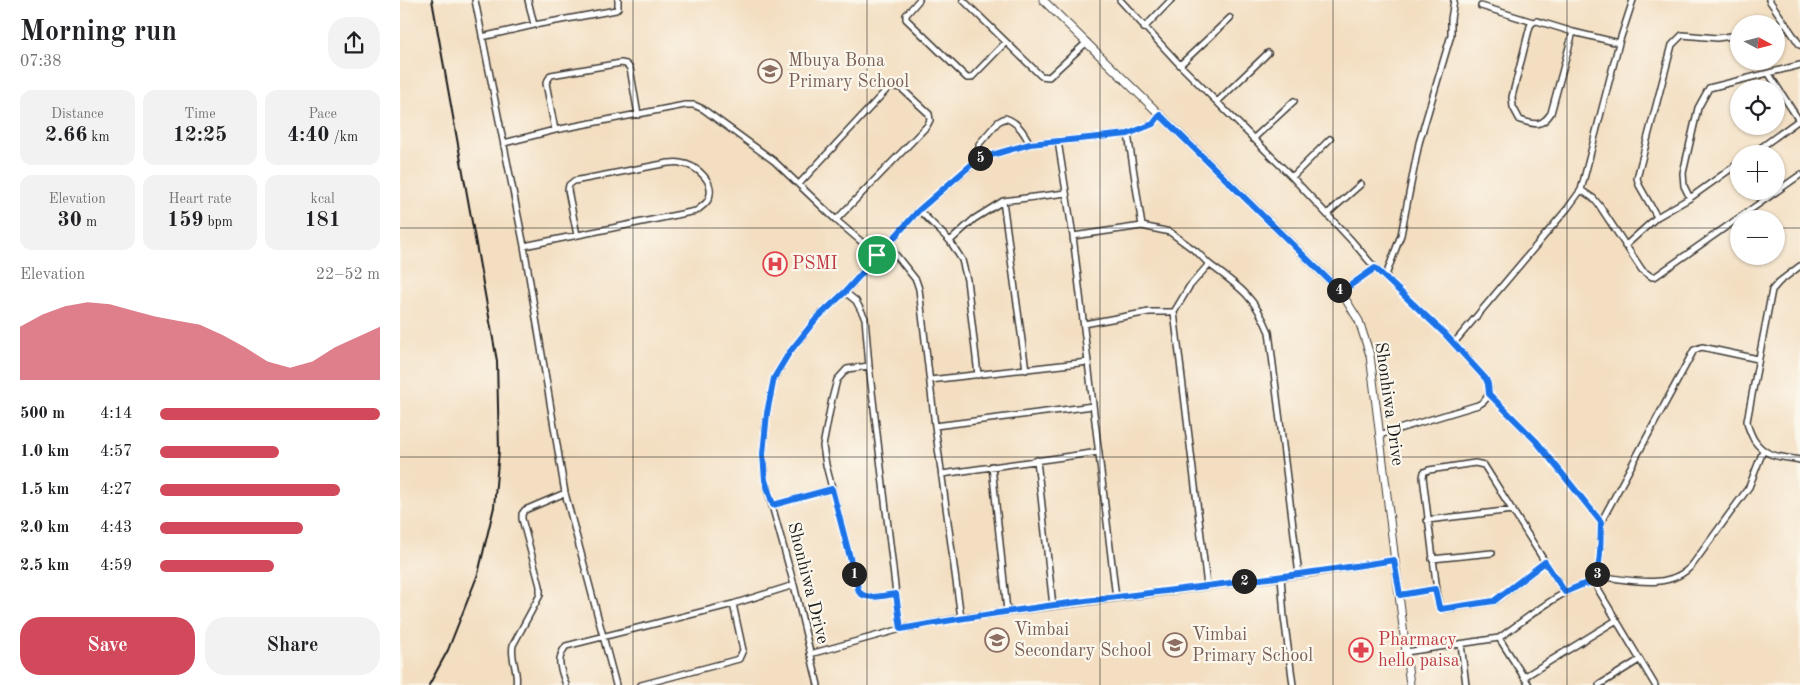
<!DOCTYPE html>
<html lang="en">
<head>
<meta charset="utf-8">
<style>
  body { margin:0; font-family:"Old Standard TT",serif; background:#f2f2f2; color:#202124; height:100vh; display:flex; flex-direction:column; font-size:19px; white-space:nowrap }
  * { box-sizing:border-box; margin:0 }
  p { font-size:16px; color:#757577 }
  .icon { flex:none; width:28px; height:28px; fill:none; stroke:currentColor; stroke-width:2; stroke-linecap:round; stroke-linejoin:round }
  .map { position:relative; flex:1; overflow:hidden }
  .sheet { display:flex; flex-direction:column; background:#fff; width:400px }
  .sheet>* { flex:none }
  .needle { width:32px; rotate:97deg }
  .buttons { position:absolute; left:1330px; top:15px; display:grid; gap:10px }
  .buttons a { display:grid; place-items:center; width:55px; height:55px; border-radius:50%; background:#fff; box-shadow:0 1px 4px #0004; font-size:25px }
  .pin { position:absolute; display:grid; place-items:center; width:42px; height:42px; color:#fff; margin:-21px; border:2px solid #fff; border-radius:50%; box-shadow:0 1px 5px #0007 }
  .km { position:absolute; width:25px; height:25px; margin:-12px; border-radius:50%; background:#222; color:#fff; font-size:14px; line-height:25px; text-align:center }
  .round { display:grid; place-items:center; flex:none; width:52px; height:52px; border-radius:20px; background:#f2f2f2 }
  .head { display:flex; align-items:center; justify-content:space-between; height:85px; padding:0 20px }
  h1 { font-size:28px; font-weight:700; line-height:38px }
  .metrics { display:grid; grid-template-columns:repeat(3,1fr); gap:8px; height:85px; padding:5px 20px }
  .metrics div { display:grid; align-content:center; border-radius:12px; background:#f2f2f2; text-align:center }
  .metrics b { font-size:21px; font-weight:700 }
  .metrics small { font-size:14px; font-weight:400 }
  .metrics p { font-size:14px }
  .chart { height:140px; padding:10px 20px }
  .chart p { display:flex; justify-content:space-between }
  .chart svg { width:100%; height:90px; margin-top:5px; fill:#d1495b; opacity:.7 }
  .primary-button { display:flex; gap:10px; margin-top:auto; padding:10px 20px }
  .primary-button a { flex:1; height:58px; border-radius:20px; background:#d1495b; color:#fff; font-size:20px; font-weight:700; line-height:58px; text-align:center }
  .primary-button a+a { background:#f2f2f2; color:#202124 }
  ul { padding:0 20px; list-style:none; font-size:16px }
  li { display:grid; grid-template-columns:80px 60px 1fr; align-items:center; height:38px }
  li i { height:12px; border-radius:6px; background:#d1495b }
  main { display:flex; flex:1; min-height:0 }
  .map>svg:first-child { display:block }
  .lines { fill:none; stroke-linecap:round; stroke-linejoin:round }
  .street-casing { stroke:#3c3935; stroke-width:8 }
  .secondary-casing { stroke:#3c3935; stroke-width:9 }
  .street { stroke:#fff; stroke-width:5 }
  .secondary { stroke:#fff; stroke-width:7 }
  .rail { stroke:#1c1c1c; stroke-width:2 }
  .route-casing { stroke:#fff; stroke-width:10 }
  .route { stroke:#1a73e8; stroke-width:6 }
  .grid { fill:none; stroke:#1c1c1c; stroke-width:1; stroke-opacity:0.55 }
  .labels { text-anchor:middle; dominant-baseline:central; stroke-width:4.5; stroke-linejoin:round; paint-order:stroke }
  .education-label { font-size:18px; fill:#785e54; stroke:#fbf7ec; text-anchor:start }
  .health-label { font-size:18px; fill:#be3a42; stroke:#fbf7ec; text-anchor:start }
  .street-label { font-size:18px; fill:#1c1c1c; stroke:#fbf7ec }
</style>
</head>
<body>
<main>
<section class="sheet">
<div class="head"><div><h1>Morning run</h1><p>07:38</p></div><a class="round"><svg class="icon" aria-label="share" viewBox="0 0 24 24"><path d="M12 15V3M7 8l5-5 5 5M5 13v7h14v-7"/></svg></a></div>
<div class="metrics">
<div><p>Distance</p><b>2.66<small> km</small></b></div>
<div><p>Time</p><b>12:25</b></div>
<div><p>Pace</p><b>4:40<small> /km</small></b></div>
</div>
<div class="metrics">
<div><p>Elevation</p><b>30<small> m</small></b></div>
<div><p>Heart rate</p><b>159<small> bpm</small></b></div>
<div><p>kcal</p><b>181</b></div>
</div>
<div class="chart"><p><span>Elevation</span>22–52 m</p>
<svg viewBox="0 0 160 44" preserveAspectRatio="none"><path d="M0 44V18L10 12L20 8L30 6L40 7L50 10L60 13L70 15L80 17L90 22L100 28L110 35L120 38L130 35L140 28L150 23L160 18V44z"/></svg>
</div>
<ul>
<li><b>500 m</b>4:14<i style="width:100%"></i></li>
<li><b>1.0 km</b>4:57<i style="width:54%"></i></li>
<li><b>1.5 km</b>4:27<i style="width:82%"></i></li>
<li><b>2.0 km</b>4:43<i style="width:65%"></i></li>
<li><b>2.5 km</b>4:59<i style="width:52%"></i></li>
</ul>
<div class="primary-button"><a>Save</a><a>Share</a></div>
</section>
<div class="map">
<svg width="1400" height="685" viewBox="0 0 1400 685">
  <rect width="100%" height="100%" fill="#fbf7ec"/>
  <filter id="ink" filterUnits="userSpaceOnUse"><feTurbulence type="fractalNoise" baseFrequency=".02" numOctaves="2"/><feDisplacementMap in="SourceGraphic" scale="10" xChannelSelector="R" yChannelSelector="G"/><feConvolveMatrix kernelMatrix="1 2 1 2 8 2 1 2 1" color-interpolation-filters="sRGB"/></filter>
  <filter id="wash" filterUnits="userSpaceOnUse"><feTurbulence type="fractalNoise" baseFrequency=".0096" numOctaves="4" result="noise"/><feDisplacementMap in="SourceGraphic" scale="20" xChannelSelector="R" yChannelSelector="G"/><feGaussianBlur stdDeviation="1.12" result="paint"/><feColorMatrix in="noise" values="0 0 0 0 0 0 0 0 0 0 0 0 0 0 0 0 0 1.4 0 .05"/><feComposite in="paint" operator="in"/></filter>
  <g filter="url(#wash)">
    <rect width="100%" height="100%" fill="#f3dec1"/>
  </g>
  <g filter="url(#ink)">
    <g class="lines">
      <!-- street casing -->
      <g class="street-casing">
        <path id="street" d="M 75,0 L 124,246 L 165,493 L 216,685
          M 128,0 L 134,25
          M 519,0 L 506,15 L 506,19 L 567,78 L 571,78 L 606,42
          M 563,0 L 641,76 L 649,77 L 687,42
          M 720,0 L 780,65 L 892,177 L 952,241 L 975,268 L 941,292
          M 1369,0 L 1400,45
          M 1081,6 L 1133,22
          M 1376,26 L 1384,23
          M 744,28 L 771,0
          M 1173,32 L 1151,113 C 1142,127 1135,125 1120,120 L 1113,107 L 1112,97 L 1130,26 L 1133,22 L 1137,21 L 1173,32 L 1219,43
          M 82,37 L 134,25 L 216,10 L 218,8 L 218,0
          M 780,65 L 830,18
          M 1369,74 L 1400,122
          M 817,102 L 868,53
          M 155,130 L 146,83 L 151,75 L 221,63 L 226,64 L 230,68 L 238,115
          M 728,134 L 742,226
          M 853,139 L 894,101
          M 658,141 L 673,236 L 716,598
          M 104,143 L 155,130 L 285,105 L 294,105 L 303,109 L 374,161 L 436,220 L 477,255
          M 1352,154 L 1399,120
          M 579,159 L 579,144 L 598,122 L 605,118 C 618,122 624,133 630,144
          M 892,177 L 930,139
          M 399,184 L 490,86 L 501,88 L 529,114 L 530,120 L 527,126 L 436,220
          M 1181,190 L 1193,198 L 1199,205 L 1242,270 L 1252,277 L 1256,276 L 1400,175
          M 1290,198 L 1284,186 L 1283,173 L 1298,108 L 1309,88 L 1400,65
          M 603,201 L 626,370
          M 519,210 L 550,241 L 562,260 L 567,280 L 578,375
          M 927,214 L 961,184
          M 1257,217 L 1239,185 L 1237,178 L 1272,45 L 1282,35 L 1317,38 L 1339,35
          M 673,236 L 742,226 L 770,232 L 797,252 L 809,264 L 789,287 L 774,312 L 807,586
          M 550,241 L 574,219 L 603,201 L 666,193
          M 488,245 L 516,280 L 519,289 L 535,426 L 561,618
          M 124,246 L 296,211 C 300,208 306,204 308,200 C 317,183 297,165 280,163 C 277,162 272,163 268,163 L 174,181 L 169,185 L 168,190 L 177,235
          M 1225,246 L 1257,217 L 1290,198 L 1339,163
          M 809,264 C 840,287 854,296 869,332 L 899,575
          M 1400,266 L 1379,282 L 1372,290 L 1347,421 C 1348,429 1351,434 1354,440 C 1366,458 1380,456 1400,460
          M 975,268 L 1044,333 L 1086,379 C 1092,390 1089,400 1078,405 L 979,435
          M 985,278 L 1001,235 L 1019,143 L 1051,35 L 1051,19 L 1054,0
          M 445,292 L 456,301 L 465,318 L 469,366 L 496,594 L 501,629
          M 684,324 L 749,312 L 774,312
          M 1054,343 L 1167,209 L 1181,190 L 1219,43 L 1233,0
          M 469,366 L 447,369 L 437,380 L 432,399 L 423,446 L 426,465 L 459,592 C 467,601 485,595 496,594
          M 530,380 L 688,362
          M 1089,394 L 1136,441 L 1201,522
          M 535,426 L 693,406
          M 637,460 L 653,606
          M 592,466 L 607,611
          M 542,474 L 699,452
          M 373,505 L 432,489
          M 1027,520 L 1113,510
          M 1032,559 L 1092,553
          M 1145,562 L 1084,465 L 1075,463 L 1029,470 L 1024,472 L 1023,477 L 1039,607 L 1045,609 L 1095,601 L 1145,562 L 1165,592
          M 1196,576 C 1228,579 1270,592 1293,564 L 1349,487 L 1363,451
          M 881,577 L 884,617 L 893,685
          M 1193,583 L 1196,576 L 1200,558 L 1201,522 L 1294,350 L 1302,347 L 1358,359
          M 1000,595 L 1035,589
          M 1099,638 C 1118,625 1172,581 1193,583 L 1196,586 L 1255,685
          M 1061,644 L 1066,685
          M 1006,652 L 1099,638 L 1129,685
          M 410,654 L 501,629 L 561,618 L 913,573 L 994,560
          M 1124,677 L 1215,621
          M 116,685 C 119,672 110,659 113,645 L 140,595 L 140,586 L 122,519 L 122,514 L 125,510 L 165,493
          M 166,685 C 161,669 155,660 166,646 L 333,604 L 394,585
          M 241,685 L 339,659 L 343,650 L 333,604
          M 418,685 L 394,585 L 365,480 L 363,454 L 367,413 L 374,378 L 389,353 L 416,319 L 445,292 L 519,210 L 579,159 L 630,144 L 728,134 L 753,124 L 760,115
          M 1199,685 L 1239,660"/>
      </g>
      <!-- secondary casing -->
      <g class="secondary-casing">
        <path id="secondary" d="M 643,0 L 941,292 L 959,321 L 970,355 L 1010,685"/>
      </g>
      <!-- street -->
      <use href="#street" class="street"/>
      <!-- secondary -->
      <use href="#secondary" class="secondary"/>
      <!-- rail -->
      <path class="rail" d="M 29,685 L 48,650 L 78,574 L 94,507 L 99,451 L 97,361 L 32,0"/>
    </g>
  </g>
  <g class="lines" filter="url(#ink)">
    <!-- route casing -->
    <g class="route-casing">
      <path id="route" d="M 760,115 L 941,292 L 975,268 L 1044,333 L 1086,379 L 1088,384 L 1089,394 L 1136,441 L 1201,522 C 1200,543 1202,564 1193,583 L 1184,584 L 1165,592 L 1145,562 L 1094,601 L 1041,609 L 1039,607 L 1035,589 L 1000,595 L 994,560 C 830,587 664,599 501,629 L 496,594 C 484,595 467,601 459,592 L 432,489 L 373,505 L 365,480 L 363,454 L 367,413 L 374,378 L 389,353 L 416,319 L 445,292 L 519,210 L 578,159 L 630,144 L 728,134 L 753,124 Z"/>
    </g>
    <!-- route -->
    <use href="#route" class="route"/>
  </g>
  <!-- grid -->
  <path class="grid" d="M 233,0 L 233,685M 467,0 L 467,685M 700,0 L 700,685M 933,0 L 933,685M 1167,0 L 1167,685M 0,228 L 1339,228M 1376,228 L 1400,228M 0,457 L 1400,457"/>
  <!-- icons -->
  <defs>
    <g id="school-ring" transform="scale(1.25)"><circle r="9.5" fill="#fbf7ec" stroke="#8d6e63" stroke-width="1.5"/><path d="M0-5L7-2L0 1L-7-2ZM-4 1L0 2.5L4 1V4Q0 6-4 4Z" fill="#8d6e63"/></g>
    <g id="hospital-ring" transform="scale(1.25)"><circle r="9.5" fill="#fbf7ec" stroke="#e0444e" stroke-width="1.5"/><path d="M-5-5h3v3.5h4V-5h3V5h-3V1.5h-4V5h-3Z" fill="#e0444e"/></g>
    <g id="pharmacy-ring" transform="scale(1.25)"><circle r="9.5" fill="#fbf7ec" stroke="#e0444e" stroke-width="1.5"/><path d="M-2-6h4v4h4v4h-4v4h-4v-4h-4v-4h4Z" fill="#e0444e"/></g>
  </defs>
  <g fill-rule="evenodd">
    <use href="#school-ring" x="370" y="71"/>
    <use href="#hospital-ring" x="375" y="264"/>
    <use href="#school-ring" x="597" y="640"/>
    <use href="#school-ring" x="775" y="645"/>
    <use href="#pharmacy-ring" x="961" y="650"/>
  </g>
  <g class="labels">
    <!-- education labels -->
    <g class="education-label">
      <text x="388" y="61">Mbuya Bona<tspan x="388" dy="21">Primary School</tspan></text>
      <text x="614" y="630">Vimbai<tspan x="614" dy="21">Secondary School</tspan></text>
      <text x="792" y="635">Vimbai<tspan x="792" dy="21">Primary School</tspan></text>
    </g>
    <!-- health labels -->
    <g class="health-label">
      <text x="392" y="264">PSMI</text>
      <text x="978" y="640">Pharmacy<tspan x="978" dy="21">hello paisa</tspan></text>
    </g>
    <!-- street labels -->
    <g class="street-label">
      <text transform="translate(989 404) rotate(82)">Shonhiwa Drive</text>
      <text transform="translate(408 583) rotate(76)">Shonhiwa Drive</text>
    </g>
  </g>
</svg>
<div class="buttons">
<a><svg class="needle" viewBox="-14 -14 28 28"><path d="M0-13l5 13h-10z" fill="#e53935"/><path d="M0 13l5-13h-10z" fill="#757577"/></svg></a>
<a><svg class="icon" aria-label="locate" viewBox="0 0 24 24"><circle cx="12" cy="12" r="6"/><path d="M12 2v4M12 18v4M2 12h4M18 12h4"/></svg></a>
<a>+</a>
<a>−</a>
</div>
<div class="pin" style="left:477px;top:255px;background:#1e9e55"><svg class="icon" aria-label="arrive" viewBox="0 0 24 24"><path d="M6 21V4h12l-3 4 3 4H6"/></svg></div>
<b class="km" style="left:454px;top:574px">1</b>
<b class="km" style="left:844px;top:581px">2</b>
<b class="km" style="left:1197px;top:574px">3</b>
<b class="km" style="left:939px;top:290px">4</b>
<b class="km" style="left:580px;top:158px">5</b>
</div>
</main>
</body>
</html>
